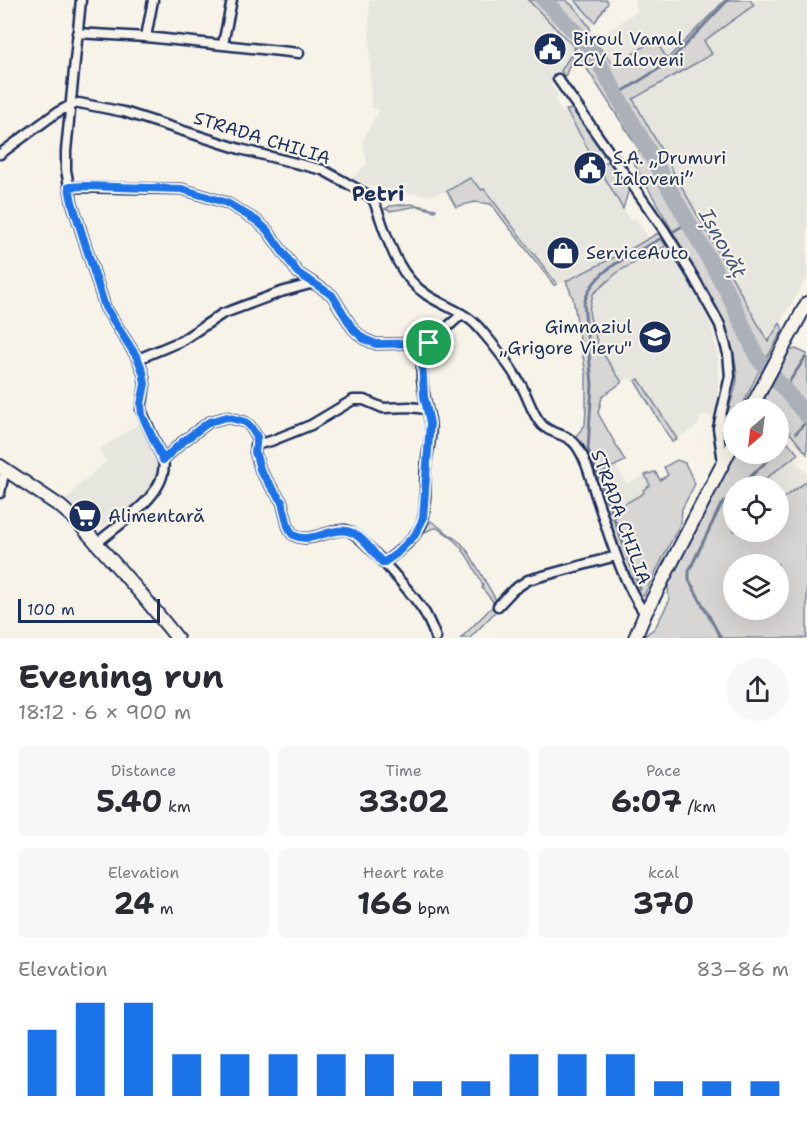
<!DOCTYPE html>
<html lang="en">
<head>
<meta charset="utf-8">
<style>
  body { margin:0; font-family:"Shantell Sans",sans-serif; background:#f7f7f7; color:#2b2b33; height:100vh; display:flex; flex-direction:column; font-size:22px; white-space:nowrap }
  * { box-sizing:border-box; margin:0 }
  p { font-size:20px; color:#7c7c81 }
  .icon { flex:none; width:33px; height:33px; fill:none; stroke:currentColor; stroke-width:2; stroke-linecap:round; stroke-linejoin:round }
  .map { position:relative; height:638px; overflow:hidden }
  .side { display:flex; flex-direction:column; background:#fff; flex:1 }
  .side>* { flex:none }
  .needle { width:39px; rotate:208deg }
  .controls { position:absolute; left:723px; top:398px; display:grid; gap:12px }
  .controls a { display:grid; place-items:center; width:66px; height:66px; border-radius:50%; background:#fff; box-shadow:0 6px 24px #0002; font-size:30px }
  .scale { position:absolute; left:18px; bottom:15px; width:142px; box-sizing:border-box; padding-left:6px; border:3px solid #1b2f5e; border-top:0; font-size:16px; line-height:21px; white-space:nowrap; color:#1b2f5e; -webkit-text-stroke:4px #f7f3e8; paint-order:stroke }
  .pin { position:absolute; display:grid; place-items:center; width:51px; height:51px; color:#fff; margin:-26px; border:3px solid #fff; border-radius:50%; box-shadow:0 2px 6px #0007 }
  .round { display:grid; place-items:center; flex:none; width:63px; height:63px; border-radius:32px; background:#f7f7f7 }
  .headline { display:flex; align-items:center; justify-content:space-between; height:102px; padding:0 18px }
  h1 { font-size:33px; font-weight:700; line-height:45px }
  .figures { display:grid; grid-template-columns:repeat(3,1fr); gap:9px; height:102px; padding:6px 18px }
  .figures div { display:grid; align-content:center; border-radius:9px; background:#f7f7f7; text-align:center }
  .figures b { font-size:30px; font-weight:700 }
  .figures small { font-size:16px; font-weight:400 }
  .figures p { font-size:16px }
  .chart { height:168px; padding:12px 18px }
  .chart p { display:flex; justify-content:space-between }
  .chart svg { width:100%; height:108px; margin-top:6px; stroke:#1a73e8; stroke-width:6 }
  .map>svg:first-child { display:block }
  .built { fill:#e6e5de }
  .green { fill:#d7d6d4; stroke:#798299; stroke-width:1.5; fill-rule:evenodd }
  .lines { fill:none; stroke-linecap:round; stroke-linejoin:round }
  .stream { stroke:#727c95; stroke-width:3 }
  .river { stroke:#acb0b9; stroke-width:16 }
  .street-casing { stroke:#1b2f5e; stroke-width:13 }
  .secondary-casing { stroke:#1b2f5e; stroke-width:16 }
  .street { stroke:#f7f3e8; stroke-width:8 }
  .secondary { stroke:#f7f3e8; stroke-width:12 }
  .route-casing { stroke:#fff; stroke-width:12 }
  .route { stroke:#1a73e8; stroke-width:8 }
  .labels { text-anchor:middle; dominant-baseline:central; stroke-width:4.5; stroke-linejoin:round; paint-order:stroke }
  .poi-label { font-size:18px; fill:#1b2f5e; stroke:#f7f3e8; text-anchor:start }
  .street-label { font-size:18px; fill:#1b2f5e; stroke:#f7f3e8 }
  .water-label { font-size:20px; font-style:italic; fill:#465679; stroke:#f7f3e8 }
  .quarter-label { font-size:21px; font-weight:bold; fill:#1b2f5e; stroke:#f7f3e8 }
</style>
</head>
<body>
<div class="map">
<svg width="807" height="638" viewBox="0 0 807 638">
  <rect width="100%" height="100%" fill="#f7f3e8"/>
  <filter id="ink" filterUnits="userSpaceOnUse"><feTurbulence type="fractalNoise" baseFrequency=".0167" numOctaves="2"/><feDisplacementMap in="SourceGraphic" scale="12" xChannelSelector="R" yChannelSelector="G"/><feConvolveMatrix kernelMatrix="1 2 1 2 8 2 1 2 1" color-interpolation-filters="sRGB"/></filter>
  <g filter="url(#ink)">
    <!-- built -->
    <path class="built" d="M 369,0 L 528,0 L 575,49 L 561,71 L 564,75 L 551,84 L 558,96 L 554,99 L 562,112 L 566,110 L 623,209 L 631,220 L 635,217 L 648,238 L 629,250 L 572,280 L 557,284 L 485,189 L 482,190 L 471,179 L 454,189 L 433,195 L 384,192 L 352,178 L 367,164 L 363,140 L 379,110 L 371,107 Z
      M 559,0 L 607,0 L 608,3 L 588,31 Z
      M 635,0 L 725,0 L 667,60 L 614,66 L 594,41 L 637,11 Z
      M 750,0 L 807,0 L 807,278 L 768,342 L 633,99 L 711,54 L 703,41 L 754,5 Z
      M 666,246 L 687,279 L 711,326 L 718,360 L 718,397 L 713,416 L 705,415 L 700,418 L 699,425 L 677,439 L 640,379 L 633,382 L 630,378 L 622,382 L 599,348 L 589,310 L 593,294 L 619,271 Z
      M 141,422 L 158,463 L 161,473 L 157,482 L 146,496 L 128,512 L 99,529 L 67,503 L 66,500 L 81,483 L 106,462 L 99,450 Z
      M 793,458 L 807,475 L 807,481 L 779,501 L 778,486 L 763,486 L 761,483 Z
      M 616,465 L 626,484 L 645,475 L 650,486 L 645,493 L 616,510 L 602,472 Z"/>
    <!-- green -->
    <path class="green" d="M 528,0 L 566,0 L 576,9 L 590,28 L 588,35 L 575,49 L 565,77 L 561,71 L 575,48 Z
      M 575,0 L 607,0 L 608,3 L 595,22 Z
      M 725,0 L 750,0 L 754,5 L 704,41 L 712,54 L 633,99 L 768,342 L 780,323 L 783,330 L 758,373 L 741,408 L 734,408 L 733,423 L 725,435 C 721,419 736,396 737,379 C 737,360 730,339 724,322 L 631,158 L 640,151 L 582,61 L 583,51 L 594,41 L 615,66 L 655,39 L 667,59 Z
      M 574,109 L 606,154 L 595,161 L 566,110 Z
      M 610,161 L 629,189 L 623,209 L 598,166 Z
      M 470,178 L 482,190 L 484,189 L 557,284 L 554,285 L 491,204 L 475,202 L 456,207 L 447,191 Z
      M 411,204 L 436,209 L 435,211 L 418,206 L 390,211 L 385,209 L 390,206 Z
      M 658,233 L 666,246 L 619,271 L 593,294 L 589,310 L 590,317 L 599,348 L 622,382 L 602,397 L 598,413 L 625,461 L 602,472 L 616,509 L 644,493 L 643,490 L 650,485 L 645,475 L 655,472 L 660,480 L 668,475 L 664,467 L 677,460 L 685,463 L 695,484 L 682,509 L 681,522 L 644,595 L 640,595 L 636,592 C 614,541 603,485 576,436 L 585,425 L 586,408 L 586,374 L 573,298 L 566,281 L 629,250 Z
      M 796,349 L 807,354 L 807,454 L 779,420 L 778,408 L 768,408 L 765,398 L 789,351 Z
      M 639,379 L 677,439 L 672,442 L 635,381 Z
      M 779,431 L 798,454 L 761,482 L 763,486 L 734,486 L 734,531 L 778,531 L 779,501 L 807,481 L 807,638 L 650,638 L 644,636 L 655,628 L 669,601 L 668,585 L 736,453 L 778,453 ZM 734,564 L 778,564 L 778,609 L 734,609 Z
      M 431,521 L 461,543 L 469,553 L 500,607 L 470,638 L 461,638 L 495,604 L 482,588 L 483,586 C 472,564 464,546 444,532 C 441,531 438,528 436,528 C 428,528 420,536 415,539 Z"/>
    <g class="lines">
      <!-- stream -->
      <path class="stream" d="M 617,95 L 668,63 L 728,0
        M 674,231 L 689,222
        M 785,388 L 805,358
        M 796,433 L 807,421
        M 778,450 L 785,444
        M 741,486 L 775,453
        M 640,589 L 588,449 L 592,384 L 584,304 C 592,269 632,255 660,239
        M 721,638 L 689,580 L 689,571 L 721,505 L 734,493"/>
      <!-- river -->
      <path class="river" d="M 544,0 L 578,35 L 594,54 L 728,293 L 757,357 L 807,416"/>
      <!-- street casing -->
      <g class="street-casing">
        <path id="street" d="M 81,0 L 66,151 L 66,170 L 72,202 L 105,307 L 138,359 L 143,372 L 145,384 L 141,410 L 163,460 L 181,443 L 209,422 L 227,417 L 245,422 L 250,426 L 257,437 L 255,452 L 261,472 L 282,502 L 288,526 L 292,534 C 309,546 328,528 346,530 C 361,533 415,597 425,613 C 429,621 433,629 436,638
          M 77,33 L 146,37 L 299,53
          M 146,37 L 153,0
          M 223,44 L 232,0
          M 558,79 L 664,230 L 694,278 L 720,325 L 728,354 L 730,376 L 718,428 L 723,462
          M 0,154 L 56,113 L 71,105 L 79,103 L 124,112 L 240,149 L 311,167 L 323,170 L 368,195 L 374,201 C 387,235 395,274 427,295 C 445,307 466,312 480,329 C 495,346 510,366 521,385 C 528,397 532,414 542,425 C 552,435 567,433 576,445 C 587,460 591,480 596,496 C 610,537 621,579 645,614
          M 69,187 L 182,189 L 227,203 L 257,221 L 267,230 L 298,273 L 332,295 L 353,329 L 364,339 L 376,344 L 429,343
          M 138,359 L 181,341 L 222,314 L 281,292 L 314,283
          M 255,445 L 271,441 L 311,425 L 353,400 L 364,400 L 383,408 L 409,407 L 427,409
          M 0,493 L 5,469
          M 97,543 C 120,523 170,493 163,460
          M 383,563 C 396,554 419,536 423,520 C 427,503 424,483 426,466 C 427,451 433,436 430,420 C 425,400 418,373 424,353 C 428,341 452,324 462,314
          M 498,606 L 513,590 L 528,580 L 616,556"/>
      </g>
      <!-- secondary casing -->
      <g class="secondary-casing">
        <path id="secondary" d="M 751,408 L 807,303
          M 0,466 L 61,507 L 77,521 L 143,596 L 177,638
          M 635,638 L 645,614 L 734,442"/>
      </g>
      <!-- street -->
      <use href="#street" class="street"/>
      <!-- secondary -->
      <use href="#secondary" class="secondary"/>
    </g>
  </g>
  <g class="lines" filter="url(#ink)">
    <!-- route casing -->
    <g class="route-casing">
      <path id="route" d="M 85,186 L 182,189 L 227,203 L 257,221 L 267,230 L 298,273 L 332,295 L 353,329 L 364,339 L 376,344 L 429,343 L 422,361 L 424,396 L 430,423 L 423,519 L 415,535 L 396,554 L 383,563 C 374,554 364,538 353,533 C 333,523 311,547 292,534 L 288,526 L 282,502 L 261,472 L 255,452 L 257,437 L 250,426 L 245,422 L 227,417 L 209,422 L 181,443 L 163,460 L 142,415 L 141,404 L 145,384 L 143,372 L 138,359 L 105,307 L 72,202 L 69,187 Z"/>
    </g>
    <!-- route -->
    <use href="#route" class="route"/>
  </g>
  <!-- icons -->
  <defs>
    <g id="civic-disc" transform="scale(1.725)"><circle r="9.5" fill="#1b2f5e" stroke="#f7f3e8"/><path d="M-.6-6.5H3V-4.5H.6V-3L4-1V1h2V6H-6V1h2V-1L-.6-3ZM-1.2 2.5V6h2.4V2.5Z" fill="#fff"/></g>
    <g id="shop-disc" transform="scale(1.725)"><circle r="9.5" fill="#1b2f5e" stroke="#f7f3e8"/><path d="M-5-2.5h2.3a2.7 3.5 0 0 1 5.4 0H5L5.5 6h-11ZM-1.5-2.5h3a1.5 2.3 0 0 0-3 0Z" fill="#fff"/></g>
    <g id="school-disc" transform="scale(1.725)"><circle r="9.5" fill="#1b2f5e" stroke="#f7f3e8"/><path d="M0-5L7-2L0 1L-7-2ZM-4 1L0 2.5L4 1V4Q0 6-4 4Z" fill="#fff"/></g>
    <g id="supermarket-disc" transform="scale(1.725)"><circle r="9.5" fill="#1b2f5e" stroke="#f7f3e8"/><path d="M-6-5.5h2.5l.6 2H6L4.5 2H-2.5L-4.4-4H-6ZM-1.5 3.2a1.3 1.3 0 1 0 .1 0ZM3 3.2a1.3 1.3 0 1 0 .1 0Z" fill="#fff"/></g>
  </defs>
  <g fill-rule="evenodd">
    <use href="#civic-disc" x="550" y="49"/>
    <use href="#civic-disc" x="590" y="168"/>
    <use href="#shop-disc" x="563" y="253"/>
    <use href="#school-disc" x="655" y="337"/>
    <use href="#supermarket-disc" x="85" y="516"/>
  </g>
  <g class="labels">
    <!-- poi labels -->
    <g class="poi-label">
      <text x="573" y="39">Biroul Vamal<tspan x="573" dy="21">ZCV Ialoveni</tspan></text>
      <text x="613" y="158">S.A. „Drumuri<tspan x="613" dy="21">Ialoveni”</tspan></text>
      <text x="586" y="253">ServiceAuto</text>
      <text x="632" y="327" text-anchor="end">Gimnaziul<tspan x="632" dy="21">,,Grigore Vieru"</tspan></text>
      <text x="108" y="516">Alimentară</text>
    </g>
    <!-- street labels -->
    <g class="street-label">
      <text transform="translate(262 138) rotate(17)">STRADA CHILIA</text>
      <text transform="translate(621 517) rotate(70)">STRADA CHILIA</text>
    </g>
    <!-- water labels -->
    <g class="water-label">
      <text transform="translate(723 243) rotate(61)">Ișnovăț</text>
    </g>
    <!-- quarter labels -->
    <g class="quarter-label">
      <text x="378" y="194">Petri</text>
    </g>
  </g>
</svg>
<div class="controls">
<a><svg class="needle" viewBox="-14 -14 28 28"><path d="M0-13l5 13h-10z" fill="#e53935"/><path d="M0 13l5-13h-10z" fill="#7c7c81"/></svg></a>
<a><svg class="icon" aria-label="locate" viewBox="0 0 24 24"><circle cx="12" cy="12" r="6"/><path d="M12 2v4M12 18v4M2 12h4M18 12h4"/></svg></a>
<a><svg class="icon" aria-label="layers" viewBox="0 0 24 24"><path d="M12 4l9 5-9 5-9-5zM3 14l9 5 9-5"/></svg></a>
</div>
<div class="scale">100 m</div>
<div class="pin" style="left:429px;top:343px;background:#1e9e55"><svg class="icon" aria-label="arrive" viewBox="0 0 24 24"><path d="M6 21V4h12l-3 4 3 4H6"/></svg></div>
</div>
<section class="side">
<div class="headline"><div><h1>Evening run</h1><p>18:12 · 6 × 900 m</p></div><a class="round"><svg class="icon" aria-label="share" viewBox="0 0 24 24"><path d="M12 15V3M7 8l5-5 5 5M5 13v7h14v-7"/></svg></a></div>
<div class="figures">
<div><p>Distance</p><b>5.40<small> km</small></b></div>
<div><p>Time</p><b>33:02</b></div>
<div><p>Pace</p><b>6:07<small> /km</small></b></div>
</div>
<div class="figures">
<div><p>Elevation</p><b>24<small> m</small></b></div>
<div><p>Heart rate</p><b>166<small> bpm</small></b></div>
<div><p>kcal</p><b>370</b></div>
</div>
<div class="chart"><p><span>Elevation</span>83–86 m</p>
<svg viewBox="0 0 160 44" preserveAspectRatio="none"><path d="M5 44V17M15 44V6M25 44V6M35 44V27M45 44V27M55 44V27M65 44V27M75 44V27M85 44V38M95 44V38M105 44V27M115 44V27M125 44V27M135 44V38M145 44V38M155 44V38"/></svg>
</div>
</section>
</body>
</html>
